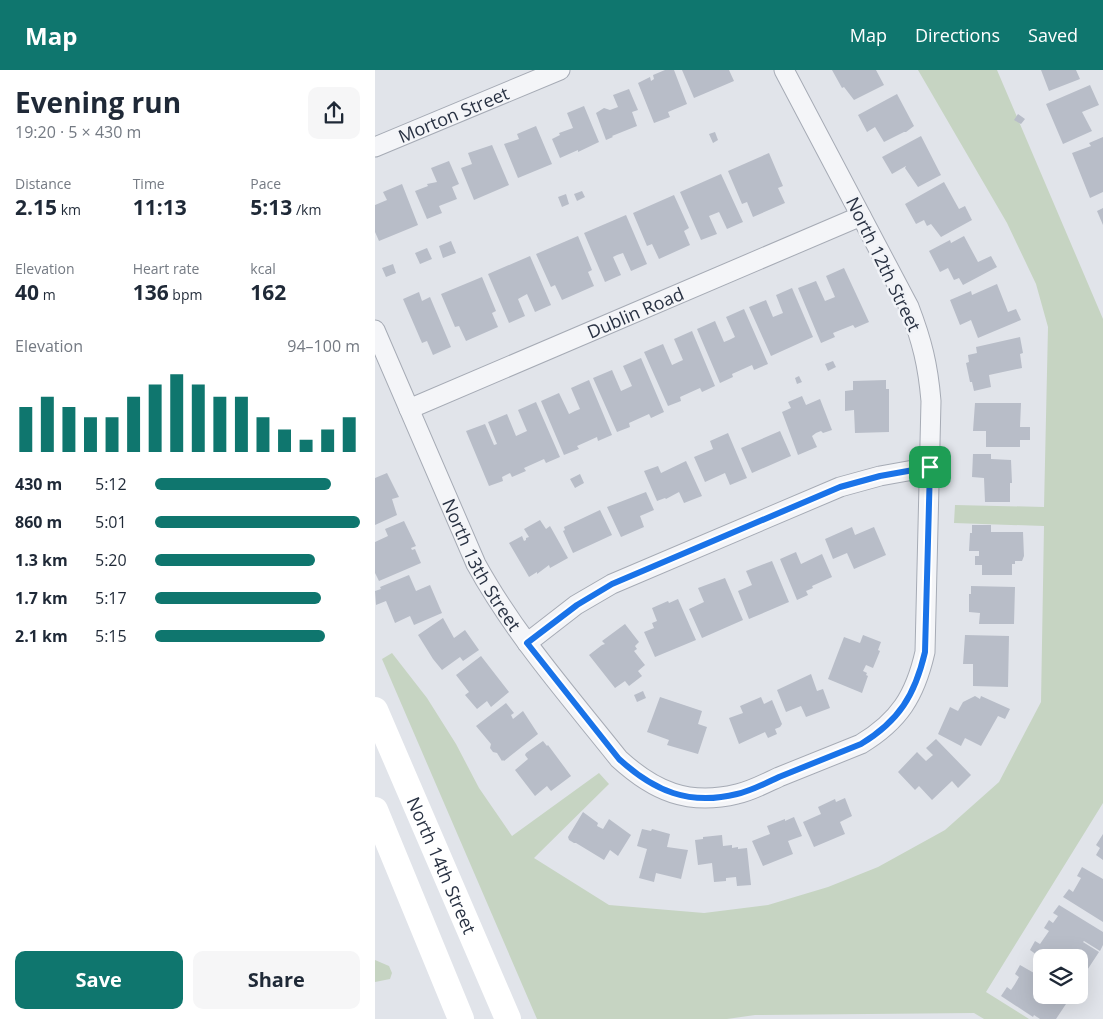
<!DOCTYPE html>
<html lang="en">
<head>
<meta charset="utf-8">
<style>
  body { margin:0; font-family:"Open Sans",sans-serif; background:#f6f6f7; color:#1f2937; height:100vh; display:flex; flex-direction:column; font-size:19px; white-space:nowrap }
  * { box-sizing:border-box; margin:0 }
  p { font-size:16px; color:#747a83 }
  .icon { flex:none; width:28px; height:28px; fill:none; stroke:currentColor; stroke-width:2; stroke-linecap:round; stroke-linejoin:round }
  .map { position:relative; flex:1; overflow:hidden }
  .details { display:flex; flex-direction:column; background:#fff; width:375px }
  .details>* { flex:none }
  .fabs { position:absolute; left:658px; top:879px; display:grid; gap:10px }
  .fabs a { display:grid; place-items:center; width:55px; height:55px; border-radius:10px; background:#fff; box-shadow:0 5px 20px #0002; font-size:25px }
  .pin { position:absolute; display:grid; place-items:center; width:42px; height:42px; color:#fff; margin:-21px; border-radius:10px; box-shadow:0 2px 8px #0006 }
  .round { display:grid; place-items:center; flex:none; width:52px; height:52px; border-radius:10px; background:#f6f6f7 }
  .headline { display:flex; align-items:center; justify-content:space-between; height:85px; padding:0 15px }
  h1 { font-size:28px; font-weight:700; line-height:38px }
  .figures { display:grid; grid-template-columns:repeat(3,1fr); gap:8px; height:85px; padding:5px 15px }
  .figures div { display:grid; align-content:center }
  .figures b { font-size:21px; font-weight:700 }
  .figures small { font-size:14px; font-weight:400 }
  .figures p { font-size:14px }
  .chart { height:140px; padding:10px 15px }
  .chart p { display:flex; justify-content:space-between }
  .chart svg { width:100%; height:90px; margin-top:5px; stroke:#0f766e; stroke-width:6 }
  .action { display:flex; gap:10px; margin-top:auto; padding:10px 15px }
  .action a { flex:1; height:58px; border-radius:10px; background:#0f766e; color:#fff; font-size:20px; font-weight:700; line-height:58px; text-align:center }
  .action a+a { background:#f6f6f7; color:#1f2937 }
  ul { padding:0 15px; list-style:none; font-size:16px }
  li { display:grid; grid-template-columns:80px 60px 1fr; align-items:center; height:38px }
  li i { height:12px; border-radius:6px; background:#0f766e }
  header { display:flex; align-items:center; gap:30px; box-sizing:border-box; height:70px; padding:0 25px; background:#0f766e; color:#fff }
  header strong { font-size:24px }
  nav { display:flex; gap:28px; margin-inline-start:auto; font-size:18px }
  main { display:flex; flex:1; min-height:0 }
  .map>svg:first-child { display:block }
  .green { fill:#c6d4c2 }
  .building { fill:#b8bdc8 }
  .lines { fill:none; stroke-linecap:round; stroke-linejoin:round }
  .street-casing { stroke:#a6abb5; stroke-width:21 }
  .street { stroke:#f4f5f8; stroke-width:19 }
  .secondary { stroke:#fff; stroke-width:26 }
  .route-casing { stroke:#fff; stroke-width:10 }
  .route { stroke:#1a73e8; stroke-width:6 }
  .labels { text-anchor:middle; dominant-baseline:central; stroke-width:5; stroke-linejoin:round; paint-order:stroke }
  .street-label { font-size:18px; fill:#293243; stroke:#f1f3f7 }
</style>
</head>
<body>
<header>
<strong>Map</strong>
<nav><a>Map</a><a>Directions</a><a>Saved</a></nav>
</header>
<main>
<section class="details">
<div class="headline"><div><h1>Evening run</h1><p>19:20 · 5 × 430 m</p></div><a class="round"><svg class="icon" aria-label="share" viewBox="0 0 24 24"><path d="M12 15V3M7 8l5-5 5 5M5 13v7h14v-7"/></svg></a></div>
<div class="figures">
<div><p>Distance</p><b>2.15<small> km</small></b></div>
<div><p>Time</p><b>11:13</b></div>
<div><p>Pace</p><b>5:13<small> /km</small></b></div>
</div>
<div class="figures">
<div><p>Elevation</p><b>40<small> m</small></b></div>
<div><p>Heart rate</p><b>136<small> bpm</small></b></div>
<div><p>kcal</p><b>162</b></div>
</div>
<div class="chart"><p><span>Elevation</span>94–100 m</p>
<svg viewBox="0 0 160 44" preserveAspectRatio="none"><path d="M5 44V22M15 44V17M25 44V22M35 44V27M45 44V27M55 44V17M65 44V11M75 44V6M85 44V11M95 44V17M105 44V17M115 44V27M125 44V33M135 44V38M145 44V33M155 44V27"/></svg>
</div>
<ul>
<li><b>430 m</b>5:12<i style="width:86%"></i></li>
<li><b>860 m</b>5:01<i style="width:100%"></i></li>
<li><b>1.3 km</b>5:20<i style="width:78%"></i></li>
<li><b>1.7 km</b>5:17<i style="width:81%"></i></li>
<li><b>2.1 km</b>5:15<i style="width:83%"></i></li>
</ul>
<div class="action"><a>Save</a><a>Share</a></div>
</section>
<div class="map">
<svg width="728" height="949" viewBox="0 0 728 949">
  <rect width="100%" height="100%" fill="#e1e4ea"/>
  <!-- green -->
  <path class="green" d="M 543,0 L 622,0 L 728,249 L 728,733 L 611,922 L 654,949 L 609,949 L 599,943 L 380,945 L 352,949 L 162,949 L 7,589 L 17,583 L 52,628 L 81,674 L 104,718 L 137,766 L 224,703 L 234,714 L 159,788 L 234,835 L 329,843 L 393,835 L 453,817 L 503,797 L 570,760 L 624,712 L 666,632 L 669,456 L 579,453 L 580,435 L 669,437 L 673,257 L 661,214 L 632,153 Z
    M 0,890 L 14,896 L 17,903 L 15,909 L 0,912 Z"/>
  <!-- building -->
  <path class="building" d="M 290,0 L 299,0 L 312,34 L 293,42 L 295,47 L 279,53 L 263,13 L 275,7 L 276,11 L 279,9 L 278,5 Z
    M 307,0 L 354,0 L 359,11 L 319,28 Z
    M 457,0 L 501,0 L 509,15 L 479,30 L 469,17 L 467,18 Z
    M 666,0 L 701,0 L 705,9 L 674,21 Z
    M 715,15 L 724,35 L 707,42 L 717,61 L 688,74 L 671,34 Z
    M 254,19 L 263,40 L 257,42 L 262,56 L 237,66 L 238,67 L 231,70 L 221,43 L 229,38 L 235,40 L 243,37 L 238,25 Z
    M 522,24 L 539,56 L 531,62 L 529,62 L 509,72 L 500,57 L 492,62 L 483,45 Z
    M 209,36 L 224,72 L 203,82 L 203,80 L 185,88 L 177,69 L 185,65 L 184,63 L 198,58 L 192,43 Z
    M 643,44 L 650,49 L 646,54 L 639,50 Z
    M 161,56 L 177,94 L 143,108 L 129,74 L 144,69 L 142,64 Z
    M 340,62 L 343,70 L 338,73 L 334,64 Z
    M 546,66 L 566,105 L 543,117 L 530,98 L 531,96 L 517,104 L 507,87 Z
    M 728,67 L 728,122 L 715,128 L 697,83 L 716,76 L 714,73 Z
    M 117,75 L 134,115 L 99,130 L 86,98 L 97,94 L 93,83 Z
    M 394,83 L 408,116 L 403,118 L 410,133 L 378,147 L 372,132 L 367,134 L 353,101 Z
    M 74,91 L 84,114 L 77,117 L 82,129 L 64,136 L 67,143 L 52,149 L 40,121 L 53,116 L 52,114 L 62,112 L 56,98 Z
    M 346,104 L 368,152 L 352,159 L 344,142 L 334,146 L 342,164 L 326,170 L 305,122 Z
    M 569,112 L 584,139 L 590,136 L 597,150 L 566,167 L 556,154 L 552,156 L 549,150 L 541,154 L 530,134 Z
    M 27,114 L 43,155 L 4,171 L 0,162 L 0,135 L 12,130 L 8,122 Z
    M 207,121 L 210,127 L 202,131 L 199,124 Z
    M 191,124 L 194,134 L 187,137 L 183,127 Z
    M 299,125 L 314,158 L 309,161 L 315,175 L 284,189 L 277,174 L 272,176 L 258,143 Z
    M 728,138 L 728,155 L 722,141 Z
    M 251,145 L 272,194 L 256,201 L 248,183 L 242,185 L 238,187 L 246,205 L 230,212 L 209,163 Z
    M 203,166 L 217,200 L 213,202 L 219,216 L 187,230 L 180,215 L 176,217 L 161,184 Z
    M 589,166 L 603,192 L 616,186 L 622,197 L 588,215 L 584,208 L 579,210 L 573,198 L 565,202 L 554,181 L 575,170 L 576,173 Z
    M 76,171 L 81,183 L 68,188 L 64,176 Z
    M 52,178 L 57,189 L 45,194 L 40,183 Z
    M 155,186 L 176,235 L 160,242 L 152,224 L 143,229 L 150,246 L 134,253 L 113,204 Z
    M 18,194 L 21,203 L 11,207 L 7,198 Z
    M 469,198 L 494,252 L 480,258 L 478,255 L 458,263 L 460,267 L 446,273 L 423,218 L 441,211 L 450,231 L 460,227 L 451,206 Z
    M 107,207 L 121,241 L 117,243 L 123,257 L 91,271 L 84,256 L 80,257 L 66,224 Z
    M 622,214 L 633,242 L 641,239 L 646,250 L 603,268 L 596,250 L 585,255 L 575,230 L 596,221 L 597,225 Z
    M 417,218 L 438,267 L 396,286 L 374,237 L 391,230 L 398,247 L 408,243 L 401,225 Z
    M 44,222 L 47,231 L 55,227 L 76,277 L 58,285 L 52,271 L 47,273 L 28,229 Z
    M 369,239 L 393,294 L 379,300 L 377,295 L 357,304 L 358,307 L 345,313 L 322,259 L 340,251 L 349,272 L 354,270 L 360,267 L 351,247 Z
    M 317,261 L 340,316 L 327,322 L 325,318 L 305,327 L 306,331 L 293,336 L 269,282 L 288,274 L 297,295 L 308,290 L 299,269 Z
    M 645,267 L 648,283 L 645,284 L 647,298 L 614,305 L 616,317 L 599,321 L 597,312 L 595,312 L 591,293 L 594,292 L 593,285 L 602,283 L 601,277 Z
    M 266,288 L 289,342 L 276,348 L 274,344 L 254,353 L 255,357 L 242,362 L 218,308 L 237,300 L 246,321 L 257,316 L 248,296 Z
    M 458,291 L 461,297 L 453,301 L 450,294 Z
    M 424,306 L 427,312 L 422,314 L 420,308 Z
    M 214,310 L 237,365 L 223,371 L 222,367 L 211,372 L 202,376 L 204,379 L 189,385 L 166,331 L 184,323 L 194,344 L 200,341 L 205,339 L 196,318 Z
    M 511,310 L 511,319 L 514,319 L 514,362 L 480,363 L 479,340 L 470,341 L 470,321 L 478,320 L 478,311 Z
    M 427,326 L 431,335 L 445,329 L 457,360 L 448,363 L 446,361 L 441,363 L 437,366 L 442,377 L 423,385 L 407,342 L 416,338 L 413,332 Z
    M 161,332 L 185,387 L 171,393 L 169,389 L 149,398 L 151,401 L 137,407 L 135,403 L 127,407 L 128,411 L 114,416 L 91,361 L 110,354 L 119,375 L 122,374 L 113,352 L 132,344 L 141,366 L 152,361 L 143,340 Z
    M 600,333 L 646,333 L 645,357 L 655,357 L 655,370 L 645,370 L 645,377 L 611,377 L 611,361 L 598,361 Z
    M 405,361 L 416,386 L 377,403 L 366,378 Z
    M 353,363 L 372,408 L 355,415 L 350,403 L 330,412 L 319,387 L 338,379 L 335,371 Z
    M 598,384 L 616,384 L 616,389 L 636,390 L 637,413 L 635,413 L 635,432 L 610,432 L 609,408 L 597,407 Z
    M 311,391 L 327,426 L 309,433 L 304,422 L 291,429 L 290,428 L 282,431 L 269,401 L 283,396 L 286,403 Z
    M 12,403 L 24,427 L 17,429 L 22,445 L 0,455 L 0,408 Z
    M 205,404 L 209,413 L 200,418 L 195,409 Z
    M 271,422 L 279,440 L 265,446 L 269,457 L 246,467 L 232,437 Z
    M 225,440 L 237,465 L 198,483 L 188,461 L 190,460 L 189,457 Z
    M 165,450 L 171,459 L 175,456 L 193,488 L 175,498 L 174,495 L 162,504 L 162,502 L 154,507 L 134,473 L 147,466 L 149,471 L 151,470 L 151,468 L 154,467 L 149,459 Z
    M 29,451 L 41,476 L 36,478 L 37,480 L 40,479 L 46,493 L 4,511 L 0,503 L 0,472 L 13,466 L 10,459 Z
    M 597,455 L 616,455 L 616,462 L 648,462 L 649,486 L 647,491 L 640,491 L 640,494 L 637,494 L 637,505 L 607,505 L 607,495 L 600,495 L 600,486 L 604,486 L 604,481 L 594,481 L 595,463 L 597,463 Z
    M 477,457 L 480,465 L 499,457 L 511,485 L 479,499 L 472,483 L 458,489 L 450,469 Z
    M 421,482 L 426,494 L 447,484 L 457,507 L 437,516 L 438,518 L 431,521 L 433,525 L 422,530 L 405,489 Z
    M 397,491 L 414,532 L 374,549 L 363,521 L 377,515 L 371,501 Z
    M 34,505 L 41,521 L 55,515 L 67,543 L 39,555 L 35,546 L 20,553 L 11,531 L 1,535 L 0,521 L 6,519 L 5,517 Z
    M 350,508 L 368,550 L 327,568 L 314,539 L 329,532 L 323,518 Z
    M 596,516 L 640,517 L 639,554 L 604,554 L 605,543 L 594,542 L 594,524 L 596,524 Z
    M 303,529 L 321,570 L 280,587 L 269,562 L 279,558 L 277,553 L 282,551 L 277,538 L 293,531 L 294,533 Z
    M 68,548 L 79,568 L 90,560 L 104,580 L 88,591 L 85,587 L 67,600 L 58,589 L 43,565 Z
    M 250,554 L 264,572 L 260,576 L 262,579 L 259,581 L 270,595 L 263,601 L 267,606 L 254,616 L 250,611 L 240,618 L 214,585 L 227,575 L 230,574 L 227,571 Z
    M 488,565 L 506,572 L 503,580 L 505,581 L 498,598 L 491,595 L 488,601 L 492,603 L 491,605 L 493,606 L 487,623 L 453,609 L 469,567 L 485,573 Z
    M 590,565 L 634,566 L 633,617 L 598,616 L 598,594 L 588,594 Z
    M 106,586 L 134,622 L 116,637 L 112,631 L 102,639 L 90,625 L 94,622 L 81,605 Z
    M 436,604 L 442,621 L 448,619 L 455,638 L 431,647 L 426,636 L 411,642 L 402,620 Z
    M 268,621 L 271,628 L 262,632 L 259,625 Z
    M 600,626 L 605,629 L 606,626 L 635,639 L 630,649 L 623,646 L 606,676 L 590,668 L 586,676 L 563,664 L 575,637 L 583,641 L 588,632 Z
    M 285,627 L 327,641 L 323,654 L 332,657 L 323,684 L 292,675 L 294,670 L 272,662 Z
    M 386,627 L 389,634 L 397,630 L 407,654 L 405,657 L 400,659 L 402,664 L 393,668 L 390,662 L 364,674 L 354,648 L 368,643 L 365,636 Z
    M 131,633 L 139,643 L 136,645 L 138,649 L 148,641 L 163,664 L 129,691 L 128,690 L 127,691 L 122,683 L 118,682 L 115,678 L 116,674 L 101,656 Z
    M 561,669 L 596,705 L 583,718 L 577,711 L 557,730 L 544,716 L 540,720 L 523,702 L 542,682 L 551,691 L 558,685 L 551,678 Z
    M 168,671 L 172,676 L 173,675 L 196,706 L 176,721 L 172,716 L 160,726 L 140,700 L 153,689 L 150,685 L 151,683 Z
    M 470,728 L 477,746 L 465,752 L 470,764 L 439,777 L 428,752 L 446,744 L 443,737 L 460,729 L 461,732 Z
    M 208,742 L 223,753 L 222,756 L 228,759 L 234,749 L 256,765 L 243,786 L 235,780 L 229,790 L 201,773 L 199,773 L 194,770 L 193,767 Z
    M 419,747 L 427,766 L 413,771 L 418,784 L 388,796 L 377,771 L 395,764 L 392,756 L 410,749 L 410,751 Z
    M 267,759 L 276,761 L 277,759 L 295,764 L 292,777 L 313,780 L 306,809 L 281,803 L 279,812 L 264,808 L 272,779 L 262,776 Z
    M 728,764 L 728,790 L 721,785 L 725,778 L 721,775 Z
    M 347,765 L 348,776 L 357,775 L 357,778 L 363,777 L 363,779 L 372,778 L 376,815 L 362,816 L 361,807 L 351,808 L 351,811 L 339,812 L 337,793 L 323,795 L 320,770 L 328,769 L 328,767 Z
    M 707,797 L 728,809 L 728,852 L 688,827 L 694,819 L 698,822 L 706,808 L 702,806 Z
    M 684,835 L 728,862 L 728,875 L 725,881 L 709,871 L 708,872 L 724,882 L 705,911 L 704,910 L 704,888 L 666,888 L 655,880 L 660,871 L 665,874 L 674,861 L 669,858 L 674,850 L 678,853 L 683,846 L 678,843 Z
    M 645,895 L 666,907 L 666,925 L 691,925 L 695,928 L 681,949 L 665,949 L 659,945 L 658,947 L 626,926 L 632,917 L 636,920 L 640,914 L 644,907 L 640,904 Z"/>
  <g class="lines">
    <!-- street casing -->
    <g class="street-casing">
      <g id="street">
        <path id="s1" d="M 0,77 L 185,0"/>
        <path id="s2" d="M 0,260 L 101,494 C 140,565 194,626 244,689 C 279,721 313,736 362,724 C 376,721 391,713 404,707 C 431,696 458,685 486,674 C 524,651 540,626 550,582 L 556,331 C 553,295 547,271 534,237 L 409,0"/>
        <path id="s3" d="M 34,339 L 486,146"/>
        <path d="M 152,573 L 201,535 L 237,514 L 465,417 L 505,406 L 555,397"/>
      </g>
    </g>
    <!-- street -->
    <use href="#street" class="street"/>
    <!-- secondary -->
    <g class="secondary">
      <path id="s4" d="M 0,640 L 133,949"/>
      <path d="M 0,740 L 86,949"/>
    </g>
  </g>
  <g class="lines">
    <!-- route casing -->
    <g class="route-casing">
      <path id="route" d="M 555,397 L 550,582 C 540,625 524,651 486,674 C 459,685 431,696 404,707 C 391,713 376,721 362,724 C 314,736 279,721 244,689 L 152,573 L 202,535 L 237,514 L 465,417 L 505,406 Z"/>
    </g>
    <!-- route -->
    <use href="#route" class="route"/>
  </g>
  <g class="labels">
    <!-- street labels -->
    <g class="street-label">
      <text stroke="none"><textPath href="#s1" startOffset="85">Morton Street</textPath></text>
      <text transform="translate(509 194) rotate(64)">North 12th Street</text>
      <text stroke="none"><textPath href="#s3" startOffset="246">Dublin Road</textPath></text>
      <text stroke="none"><textPath href="#s2" startOffset="258">North 13th Street</textPath></text>
      <text stroke="none"><textPath href="#s4" startOffset="169">North 14th Street</textPath></text>
    </g>
  </g>
</svg>
<div class="fabs">
<a><svg class="icon" aria-label="layers" viewBox="0 0 24 24"><path d="M12 4l9 5-9 5-9-5zM3 14l9 5 9-5"/></svg></a>
</div>
<div class="pin" style="left:555px;top:397px;background:#1e9e55"><svg class="icon" aria-label="arrive" viewBox="0 0 24 24"><path d="M6 21V4h12l-3 4 3 4H6"/></svg></div>
</div>
</main>
</body>
</html>
